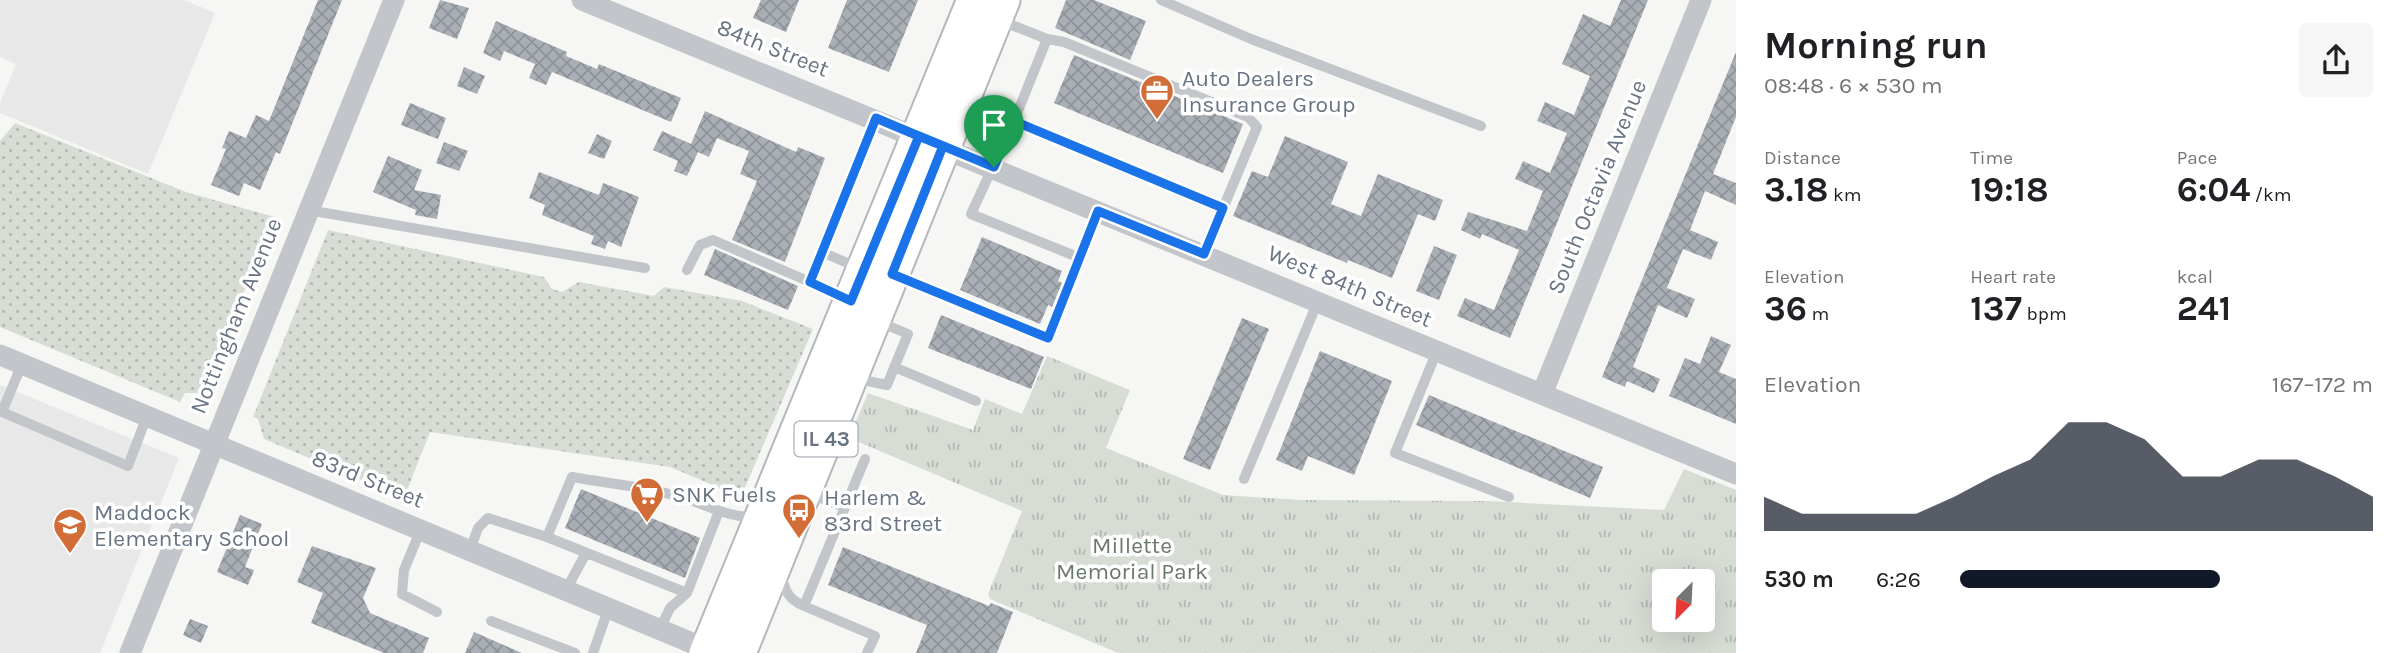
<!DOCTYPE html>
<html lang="en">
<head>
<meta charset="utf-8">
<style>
  body { margin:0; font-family:Karla,sans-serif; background:#f6f6f6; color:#202124; height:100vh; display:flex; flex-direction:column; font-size:26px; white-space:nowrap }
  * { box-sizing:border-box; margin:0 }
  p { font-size:23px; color:#757577 }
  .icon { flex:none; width:38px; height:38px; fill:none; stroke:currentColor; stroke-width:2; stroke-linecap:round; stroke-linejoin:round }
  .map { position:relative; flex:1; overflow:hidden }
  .details { display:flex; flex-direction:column; background:#fff; width:665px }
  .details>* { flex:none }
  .needle { width:46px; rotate:204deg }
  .buttons { position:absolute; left:1652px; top:569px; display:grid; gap:14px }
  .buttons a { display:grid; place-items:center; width:63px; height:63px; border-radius:7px; background:#fff; box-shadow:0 7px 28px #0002; font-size:35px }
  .pin { position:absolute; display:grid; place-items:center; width:60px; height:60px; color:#fff; margin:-72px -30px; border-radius:50% 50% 50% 0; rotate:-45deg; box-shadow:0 0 7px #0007 }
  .pin .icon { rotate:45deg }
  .round { display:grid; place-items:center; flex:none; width:74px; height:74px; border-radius:7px; background:#f6f6f6 }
  .summary { display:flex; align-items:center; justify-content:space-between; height:119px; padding:0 28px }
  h1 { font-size:38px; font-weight:700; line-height:52px }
  .stats { display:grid; grid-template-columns:repeat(3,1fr); gap:10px; height:119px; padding:7px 28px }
  .stats div { display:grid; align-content:center }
  .stats b { font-size:35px; font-weight:700 }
  .stats small { font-size:19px; font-weight:400 }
  .stats p { font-size:19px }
  .chart { height:196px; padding:14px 28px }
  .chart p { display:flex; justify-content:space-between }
  .chart svg { width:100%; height:126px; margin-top:7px; fill:#111827; opacity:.7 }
  ul { padding:0 28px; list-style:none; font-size:23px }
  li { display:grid; grid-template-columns:112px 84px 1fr; align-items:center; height:52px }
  li i { height:18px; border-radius:9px; background:#111827 }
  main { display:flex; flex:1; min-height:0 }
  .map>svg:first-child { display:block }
  .built { fill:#e7e8e7 }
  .grass { fill:url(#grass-dots) }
  .park { fill:url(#park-tufts); fill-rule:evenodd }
  .building { fill:url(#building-cross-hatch) }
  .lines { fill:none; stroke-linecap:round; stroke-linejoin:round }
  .primary-casing { stroke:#b4b7bb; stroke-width:37 }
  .service { stroke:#c2c5c9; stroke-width:10 }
  .minor { stroke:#c2c5c9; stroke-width:21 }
  .primary { stroke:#fff; stroke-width:33 }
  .route-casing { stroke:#fff; stroke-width:14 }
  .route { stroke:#1a73e8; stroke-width:9 }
  .labels { text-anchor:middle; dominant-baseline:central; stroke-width:7; stroke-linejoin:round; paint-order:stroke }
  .shield { fill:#fff; stroke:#959ea8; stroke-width:2 }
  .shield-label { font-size:21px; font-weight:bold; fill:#687482 }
  .street-label { font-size:23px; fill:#687482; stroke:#fff }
  .poi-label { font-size:23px; fill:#687482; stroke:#fff; text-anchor:start }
  .park-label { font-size:23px; fill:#687a67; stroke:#fff }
</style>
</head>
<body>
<main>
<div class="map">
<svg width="1736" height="653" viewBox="0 0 1736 653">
  <defs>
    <pattern id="grass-dots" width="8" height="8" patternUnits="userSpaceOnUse" patternTransform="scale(1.75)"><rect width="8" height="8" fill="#d7ddd5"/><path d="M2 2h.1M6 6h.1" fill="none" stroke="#b2b8b2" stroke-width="1.8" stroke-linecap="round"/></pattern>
    <pattern id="park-tufts" width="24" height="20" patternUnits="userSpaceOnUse" patternTransform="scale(1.75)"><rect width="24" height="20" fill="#d7ddd5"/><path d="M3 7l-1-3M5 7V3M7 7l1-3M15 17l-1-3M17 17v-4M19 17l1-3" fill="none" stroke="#b2b8b2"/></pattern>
    <pattern id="building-cross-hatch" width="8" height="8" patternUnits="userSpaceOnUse" patternTransform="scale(1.75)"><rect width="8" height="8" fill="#a9afb5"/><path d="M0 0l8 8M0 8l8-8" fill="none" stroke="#8d9399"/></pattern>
  </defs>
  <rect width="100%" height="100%" fill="#f6f7f4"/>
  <!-- built -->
  <path class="built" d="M 0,0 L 184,0 L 215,13 L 148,174 L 0,113 L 0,103 L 16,64 L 0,57 Z
    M 0,385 L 179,458 L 100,653 L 0,653 Z"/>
  <!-- grass -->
  <path class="grass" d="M 15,123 L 186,192 L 275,217 L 202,393 L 185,393 L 180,402 L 0,327 L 0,141 Z
    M 328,230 L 544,277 L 552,289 L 562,292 L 579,282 L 654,296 L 664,287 L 742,301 L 813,329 L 741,497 L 670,467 L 430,432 L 406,493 L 399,496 L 264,439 L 258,419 L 253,417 Z"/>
  <!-- park -->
  <path class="park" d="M 1047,356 L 1130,390 L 1106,448 L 1223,495 L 1300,500 L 1487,501 L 1664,510 L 1684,469 L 1736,490 L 1736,653 L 1118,653 L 990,599 L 988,594 L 1022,511 L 849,438 L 868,393 L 973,430 L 985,399 L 1022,414 ZM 1664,581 L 1703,581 L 1703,620 L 1664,620 Z"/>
  <!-- building -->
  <path class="building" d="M 318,0 L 342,0 L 280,154 L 276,152 L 260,190 L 244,183 L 239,196 L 211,185 L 226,149 L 222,148 L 229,131 L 246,138 L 256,115 L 269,121 Z
    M 440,0 L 469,8 L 457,39 L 429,28 Z
    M 761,0 L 799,0 L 786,32 L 753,18 Z
    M 847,0 L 918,0 L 889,72 L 828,48 Z
    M 1066,0 L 1094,0 L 1146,21 L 1130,60 L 1055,28 Z
    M 1621,0 L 1648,0 L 1510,338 L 1457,316 L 1465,298 L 1494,310 L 1519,250 L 1482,234 L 1480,239 L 1461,230 L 1468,212 L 1527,231 L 1543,191 L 1515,179 L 1523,161 L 1550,173 L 1567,133 L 1537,121 L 1545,102 L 1574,115 L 1590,76 L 1562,64 L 1583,14 L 1610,26 Z
    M 496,21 L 567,52 L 566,56 L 597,69 L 599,64 L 681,98 L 671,122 L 552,72 L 546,85 L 529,78 L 535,64 L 504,51 L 500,61 L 483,53 Z
    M 1736,52 L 1736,117 L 1713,174 L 1736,183 L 1736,205 L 1705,191 L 1690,230 L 1718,242 L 1711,260 L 1683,249 L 1667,288 L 1695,299 L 1687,318 L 1658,305 L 1633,367 L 1660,379 L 1654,393 L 1627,381 L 1625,387 L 1602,377 Z
    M 1074,55 L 1243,124 L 1223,173 L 1054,103 Z
    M 464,67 L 485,76 L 477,94 L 457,86 Z
    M 410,103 L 446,118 L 438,139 L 401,125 Z
    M 705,111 L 796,152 L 798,147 L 825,158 L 785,262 L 732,240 L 757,181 L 740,174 L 749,151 L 717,138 L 709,157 L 698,152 L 687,176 L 674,171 L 678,161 L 653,150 L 662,131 L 691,144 Z
    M 597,134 L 612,141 L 604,159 L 588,153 Z
    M 1285,136 L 1348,162 L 1331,204 L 1361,216 L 1378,174 L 1443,200 L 1435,221 L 1418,214 L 1392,278 L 1348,260 L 1347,263 L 1233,216 L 1252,171 L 1268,177 Z
    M 444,142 L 468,151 L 459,171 L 436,163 Z
    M 388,156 L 422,170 L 414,190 L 441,195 L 437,219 L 415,215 L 416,210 L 373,192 Z
    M 539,172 L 599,195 L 603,183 L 639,197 L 621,247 L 608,241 L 605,249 L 591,244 L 594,236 L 542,215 L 545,205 L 529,198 Z
    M 982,237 L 1062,271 L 1058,281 L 1062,283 L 1052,307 L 1048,305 L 1040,324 L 960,290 Z
    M 1434,246 L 1457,255 L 1439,300 L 1416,291 Z
    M 715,249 L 798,286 L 788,310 L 704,275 Z
    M 941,315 L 1044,357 L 1031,389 L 928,348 Z
    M 1242,318 L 1269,329 L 1210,470 L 1183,459 Z
    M 1711,336 L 1731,345 L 1719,372 L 1736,379 L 1736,424 L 1669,396 L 1685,358 L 1700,364 Z
    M 1320,351 L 1392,381 L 1354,475 L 1308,456 L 1302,471 L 1276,460 Z
    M 1429,395 L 1603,467 L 1590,498 L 1416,425 Z
    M 581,489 L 700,538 L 685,578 L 565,528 Z
    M 240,515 L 262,524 L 245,567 L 254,570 L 248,585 L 217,572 Z
    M 312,546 L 376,568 L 363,598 L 370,613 L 429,638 L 423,653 L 384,653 L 311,623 L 323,593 L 297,582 Z
    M 843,547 L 989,606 L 991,603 L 1013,612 L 997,653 L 916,653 L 927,625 L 828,585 Z
    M 190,619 L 208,626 L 201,643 L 183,635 Z
    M 474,632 L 522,653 L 465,653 Z"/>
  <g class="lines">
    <!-- primary casing -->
    <g class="primary-casing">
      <path id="primary" d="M 706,653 L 974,0
        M 739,653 L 1003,0"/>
    </g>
    <!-- service -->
    <path class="service" d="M 1161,0 L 1251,39 L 1481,126
      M 999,20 L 1047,39 L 1014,121
      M 1047,39 L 1064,42 L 1248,117 L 1257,127 L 1204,254
      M 308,210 L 645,268
      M 822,252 L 861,269
      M 1080,258 L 971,214 L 1014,121 L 1223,208
      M 687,270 L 700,245 L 713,240 L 810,282 L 876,118
      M 896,276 L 1048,338 L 1099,211
      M 810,282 L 849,300
      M 1437,351 L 1395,453 L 1509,497
      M 22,364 L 2,412 L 128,466 L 147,416
      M 894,367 L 976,401
      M 853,378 L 887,385 L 908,334 L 877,321
      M 865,459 L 804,606 L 875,636 L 867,653
      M 1244,479 L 1318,301
      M 808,493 L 844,507
      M 719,511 L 687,593 L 547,537 L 572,477 C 605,483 641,486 673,495 C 702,502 726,518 756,517
      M 421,529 L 404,570 L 402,594 L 437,612
      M 470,550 L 478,528 L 488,518 L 547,537
      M 781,574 C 785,591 788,599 804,606
      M 566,590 L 586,553
      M 491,621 L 575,653
      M 660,629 L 670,608 L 687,593
      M 593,653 L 609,607"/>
    <!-- minor -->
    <path class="minor" d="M 582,0 L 1736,474
      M 0,355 L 716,653
      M 1542,394 L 1701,0
      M 130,653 L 394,0"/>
    <!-- primary -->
    <use href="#primary" class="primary"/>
  </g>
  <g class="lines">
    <!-- route casing -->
    <g class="route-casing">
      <path id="route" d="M 994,167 L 919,136 L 851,301 L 810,282 L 876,118 C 899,128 921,137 943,146 L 892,274 L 1048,338 L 1098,211 L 1204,254 L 1223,208 L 1014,121 L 994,167"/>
    </g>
    <!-- route -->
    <use href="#route" class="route"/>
  </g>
  <!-- icons -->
  <defs>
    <g id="office-pin" transform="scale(1.75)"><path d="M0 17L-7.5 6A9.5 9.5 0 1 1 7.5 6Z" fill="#d36d37" stroke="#fff"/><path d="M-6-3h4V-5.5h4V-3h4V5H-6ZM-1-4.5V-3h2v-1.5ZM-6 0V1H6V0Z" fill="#fff"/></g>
    <g id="supermarket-pin" transform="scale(1.75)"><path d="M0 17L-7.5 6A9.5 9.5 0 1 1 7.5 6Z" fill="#d36d37" stroke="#fff"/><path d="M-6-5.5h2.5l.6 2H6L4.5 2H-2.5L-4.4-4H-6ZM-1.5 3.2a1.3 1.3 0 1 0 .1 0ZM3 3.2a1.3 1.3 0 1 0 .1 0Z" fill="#fff"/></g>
    <g id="bus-pin" transform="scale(1.75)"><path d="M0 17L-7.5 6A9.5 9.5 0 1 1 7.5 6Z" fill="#d36d37" stroke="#fff"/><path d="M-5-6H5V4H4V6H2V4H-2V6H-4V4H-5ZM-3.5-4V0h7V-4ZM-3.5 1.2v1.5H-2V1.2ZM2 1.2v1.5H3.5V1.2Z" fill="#fff"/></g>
    <g id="school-pin" transform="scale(1.75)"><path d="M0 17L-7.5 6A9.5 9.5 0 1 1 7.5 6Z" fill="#d36d37" stroke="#fff"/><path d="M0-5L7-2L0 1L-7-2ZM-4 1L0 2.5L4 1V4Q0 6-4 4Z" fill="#fff"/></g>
  </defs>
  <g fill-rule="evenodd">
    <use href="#office-pin" x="1157" y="91"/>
    <use href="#supermarket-pin" x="647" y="494"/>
    <use href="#bus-pin" x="799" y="510"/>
    <use href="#school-pin" x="70" y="525"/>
  </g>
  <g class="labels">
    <!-- shield labels -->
    <rect class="shield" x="794.5" y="421.5" width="63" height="35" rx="5"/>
    <g class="shield-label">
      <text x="826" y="439">IL 43</text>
    </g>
    <!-- street labels -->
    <g class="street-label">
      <text transform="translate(773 48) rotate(22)">84th Street</text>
      <text transform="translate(1597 187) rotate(-68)">South Octavia Avenue</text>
      <text transform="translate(1350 286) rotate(23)">West 84th Street</text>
      <text transform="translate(236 316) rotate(-68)">Nottingham Avenue</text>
      <text transform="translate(368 479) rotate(22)">83rd Street</text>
    </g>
    <!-- poi labels -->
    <g class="poi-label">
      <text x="1182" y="78">Auto Dealers<tspan x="1182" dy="26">Insurance Group</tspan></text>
      <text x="672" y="494">SNK Fuels</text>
      <text x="824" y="497">Harlem &amp;<tspan x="824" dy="26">83rd Street</tspan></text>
      <text x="94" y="512">Maddock<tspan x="94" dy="26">Elementary School</tspan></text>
    </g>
    <!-- park labels -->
    <g class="park-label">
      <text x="1132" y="545">Millette<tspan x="1132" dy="26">Memorial Park</tspan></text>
    </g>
  </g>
</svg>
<div class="buttons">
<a><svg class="needle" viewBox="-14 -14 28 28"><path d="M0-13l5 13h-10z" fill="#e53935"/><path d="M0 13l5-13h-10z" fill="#757577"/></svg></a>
</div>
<div class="pin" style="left:994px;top:167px;background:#1e9e55"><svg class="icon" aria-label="arrive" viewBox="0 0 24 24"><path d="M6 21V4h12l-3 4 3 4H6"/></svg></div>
</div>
<section class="details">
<div class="summary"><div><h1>Morning run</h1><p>08:48 · 6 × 530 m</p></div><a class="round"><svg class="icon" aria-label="share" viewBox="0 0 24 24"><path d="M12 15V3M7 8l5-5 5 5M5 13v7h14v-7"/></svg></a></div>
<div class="stats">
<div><p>Distance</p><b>3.18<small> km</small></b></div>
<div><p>Time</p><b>19:18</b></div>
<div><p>Pace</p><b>6:04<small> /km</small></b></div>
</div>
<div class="stats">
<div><p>Elevation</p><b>36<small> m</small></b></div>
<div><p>Heart rate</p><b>137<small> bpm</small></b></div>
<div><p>kcal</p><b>241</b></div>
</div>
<div class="chart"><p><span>Elevation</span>167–172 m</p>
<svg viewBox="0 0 160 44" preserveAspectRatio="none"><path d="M0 44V32L10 38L20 38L30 38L40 38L50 32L60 25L70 19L80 6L90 6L100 12L110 25L120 25L130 19L140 19L150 25L160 32V44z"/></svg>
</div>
<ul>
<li><b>530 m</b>6:26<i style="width:63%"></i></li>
</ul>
</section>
</main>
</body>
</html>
